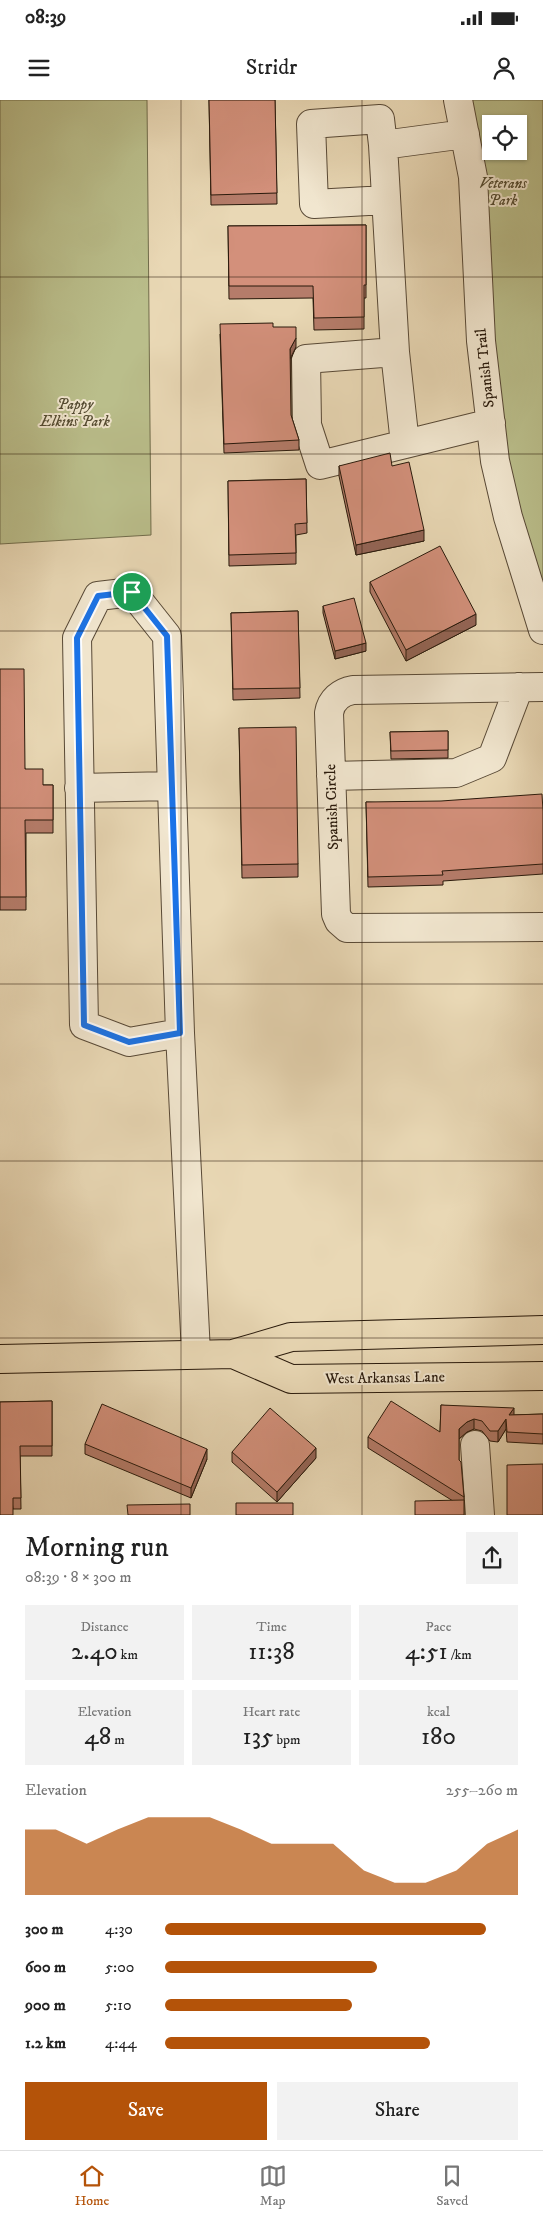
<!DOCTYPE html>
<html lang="en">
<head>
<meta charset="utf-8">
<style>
  body { margin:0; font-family:"IM FELL DW Pica",serif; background:#f2f2f2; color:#222; height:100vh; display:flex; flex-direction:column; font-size:19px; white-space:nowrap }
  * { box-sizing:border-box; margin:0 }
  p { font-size:16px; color:#767676 }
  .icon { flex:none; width:28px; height:28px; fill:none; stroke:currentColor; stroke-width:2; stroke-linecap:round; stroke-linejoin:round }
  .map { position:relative; height:1415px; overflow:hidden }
  .details { display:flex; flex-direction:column; background:#fff; flex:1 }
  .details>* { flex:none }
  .tools { position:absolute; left:482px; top:15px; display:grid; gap:10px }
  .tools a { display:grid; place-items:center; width:45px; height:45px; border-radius:0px; background:#fff; box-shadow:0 1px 4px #0004; font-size:25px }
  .pin { position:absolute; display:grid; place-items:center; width:42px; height:42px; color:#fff; margin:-21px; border:2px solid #fff; border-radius:50%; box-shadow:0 1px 5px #0007 }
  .round { display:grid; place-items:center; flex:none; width:52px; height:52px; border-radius:0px; background:#f2f2f2 }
  .summary { display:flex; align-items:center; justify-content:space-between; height:85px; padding:0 25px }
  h1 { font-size:28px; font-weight:600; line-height:38px }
  .figures { display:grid; grid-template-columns:repeat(3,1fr); gap:8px; height:85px; padding:5px 25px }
  .figures div { display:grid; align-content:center; border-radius:0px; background:#f2f2f2; text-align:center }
  .figures b { font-size:25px; font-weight:600 }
  .figures small { font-size:14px; font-weight:400 }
  .figures p { font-size:14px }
  .chart { height:140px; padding:10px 25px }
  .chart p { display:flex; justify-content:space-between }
  .chart svg { width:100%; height:90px; margin-top:5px; fill:#b45309; opacity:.7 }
  .button { display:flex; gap:10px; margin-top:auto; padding:10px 25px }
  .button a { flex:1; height:58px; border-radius:0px; background:#b45309; color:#fff; font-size:20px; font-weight:600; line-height:58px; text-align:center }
  .button a+a { background:#f2f2f2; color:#222 }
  ul { padding:0 25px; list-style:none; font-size:16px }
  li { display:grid; grid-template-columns:80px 60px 1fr; align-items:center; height:38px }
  li i { height:12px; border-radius:6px; background:#b45309 }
  .status { display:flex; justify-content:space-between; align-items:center; height:35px; padding:0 25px; background:#fff; direction:ltr }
  .status svg { height:14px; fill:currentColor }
  header { display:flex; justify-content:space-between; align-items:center; height:65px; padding:0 25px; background:#fff; font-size:22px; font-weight:600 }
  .dock { display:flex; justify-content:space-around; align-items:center; height:70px; border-top:1px solid #e0e0e0; background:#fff; font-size:14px; color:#767676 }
  .dock a { display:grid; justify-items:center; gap:2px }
  .dock .active { color:#b45309 }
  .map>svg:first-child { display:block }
  .green { fill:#babe8b; stroke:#716c4b; fill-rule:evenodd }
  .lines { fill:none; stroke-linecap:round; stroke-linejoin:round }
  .minor-casing { stroke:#584936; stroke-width:30 }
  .major-casing { stroke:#28190b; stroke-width:30 }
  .minor { stroke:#f1e6cf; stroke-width:28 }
  .major { stroke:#e9d8b5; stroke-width:28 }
  .wall { fill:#b57c6a; stroke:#28190b }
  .shaded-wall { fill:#946556; stroke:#28190b }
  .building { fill:#d3907b; stroke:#28190b }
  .route-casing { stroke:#fff; stroke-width:10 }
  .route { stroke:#1a73e8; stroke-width:6 }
  .grid { fill:none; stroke:#28190b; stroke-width:1; stroke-opacity:0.55 }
  .labels { text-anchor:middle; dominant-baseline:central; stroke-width:4; stroke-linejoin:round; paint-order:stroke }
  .park-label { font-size:15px; font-style:italic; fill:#544b31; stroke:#f1e6cf }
  .street-label { font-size:15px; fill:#28190b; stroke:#f1e6cf }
</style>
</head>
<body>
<div class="status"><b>08:39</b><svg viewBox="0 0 49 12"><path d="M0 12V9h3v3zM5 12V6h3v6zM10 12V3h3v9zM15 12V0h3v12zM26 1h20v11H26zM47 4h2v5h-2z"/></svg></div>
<header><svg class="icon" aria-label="menu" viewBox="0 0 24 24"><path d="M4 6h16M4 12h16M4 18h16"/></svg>Stridr<svg class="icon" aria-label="person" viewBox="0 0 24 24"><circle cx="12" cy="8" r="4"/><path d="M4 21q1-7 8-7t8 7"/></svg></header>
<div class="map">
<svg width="543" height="1415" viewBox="0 0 543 1415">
  <rect width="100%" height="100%" fill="#e9d8b5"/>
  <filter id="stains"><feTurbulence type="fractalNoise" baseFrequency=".004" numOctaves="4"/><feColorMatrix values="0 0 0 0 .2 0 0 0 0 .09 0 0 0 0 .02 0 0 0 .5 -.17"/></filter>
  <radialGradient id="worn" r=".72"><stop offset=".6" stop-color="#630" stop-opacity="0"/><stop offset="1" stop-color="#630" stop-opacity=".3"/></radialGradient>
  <!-- green -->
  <path class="green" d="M 0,0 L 147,0 L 151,435 L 0,444 Z
    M 448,0 L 543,0 L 543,484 L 520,455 ZM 491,24 L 519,24 L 519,51 L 491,51 Z"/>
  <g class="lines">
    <!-- minor casing -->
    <g class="minor-casing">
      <path id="minor" d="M 458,0 L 473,77 L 481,241 L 495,361 L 508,417 L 543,530
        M 465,34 L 383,45 L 395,252 L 306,259 L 307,325 L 320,365 L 491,323
        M 383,45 L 380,19 L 311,24 L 314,104 L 386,100
        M 395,252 L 405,344
        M 543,587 L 353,590 C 341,592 331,600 329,613 L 336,814 L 339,821 L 347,828 L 543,827
        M 331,676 L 456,673 L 492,658 L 519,587
        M 79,688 L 171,686
        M 180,933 L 129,942 L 84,925 L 77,538 L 98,496 L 132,492 L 167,536 L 180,933 L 196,1253
        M 475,1345 L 480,1415"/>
    </g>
    <!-- major casing -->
    <g class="major-casing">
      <path id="major" d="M 233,1254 L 291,1279 L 543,1276
        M 0,1259 L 233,1254 L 291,1237 L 543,1230"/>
    </g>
    <!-- minor -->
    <use href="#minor" class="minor"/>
    <!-- major -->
    <use href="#major" class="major"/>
  </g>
  <!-- wall -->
  <path class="wall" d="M 209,0 L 275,0 L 277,104 L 211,105 Z
    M 366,125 L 366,198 L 364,198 L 364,229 L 314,230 L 313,198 L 229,199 L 228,126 Z
    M 273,227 L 296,247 L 291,259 L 291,315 L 299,340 L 299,350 L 224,353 L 220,234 Z
    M 339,366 L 392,366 L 424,441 L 356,455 L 339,376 Z
    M 306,379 L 307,433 L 296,435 L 296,464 L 229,466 L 228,381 Z
    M 370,482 L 476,525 L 406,561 L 370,492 Z
    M 323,506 L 366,551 L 335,559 L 323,513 Z
    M 298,511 L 300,598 L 233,600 L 231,513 Z
    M 0,569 L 25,669 L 43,685 L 53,685 L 53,733 L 26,733 L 26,810 L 0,810 Z
    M 239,628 L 298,764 L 298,777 L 242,778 Z
    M 448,631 L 448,658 L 391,659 L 390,632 Z
    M 366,702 L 543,711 L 543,774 L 443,781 L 443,785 L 368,787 Z
    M 52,1301 L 52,1356 L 20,1356 L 21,1409 L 13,1409 L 0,1302 Z
    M 441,1305 L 514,1315 L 543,1314 L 543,1344 L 507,1342 L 506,1329 L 498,1342 L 490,1341 L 482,1331 L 474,1329 L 467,1332 L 459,1339 L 459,1360 L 464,1397 L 464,1415 L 453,1401 L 368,1348 L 368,1337 L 440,1332 Z
    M 85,1344 L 207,1359 L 191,1398 L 85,1354 Z
    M 232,1352 L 316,1358 L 277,1402 L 232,1362 Z"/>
  <!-- shaded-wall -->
  <path class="shaded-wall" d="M 296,238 L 296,247 L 290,259 L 290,249 Z
    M 424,430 L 424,441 L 356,455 L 356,445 Z
    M 476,514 L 476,525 L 406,561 L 406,550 Z
    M 366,543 L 366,551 L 335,559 L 335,551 Z
    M 514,1308 L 514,1318 L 509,1315 Z
    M 474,1319 L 474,1329 L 467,1332 L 459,1339 L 459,1329 L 467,1322 Z
    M 506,1319 L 506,1329 L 498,1342 L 498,1331 Z
    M 316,1348 L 316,1358 L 277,1402 L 277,1392 Z
    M 207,1349 L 207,1359 L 191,1398 L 191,1388 Z"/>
  <!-- building -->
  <path class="building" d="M 209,0 L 275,0 L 277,93 L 211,95 Z
    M 366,125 L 366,185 L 364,185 L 364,217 L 314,218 L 313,186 L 229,186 L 228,126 Z
    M 273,223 L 273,227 L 296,227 L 296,238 L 290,249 L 291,315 L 299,340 L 224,344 L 220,224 Z
    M 390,353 L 392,366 L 409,362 L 424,430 L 356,445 L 339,366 Z
    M 306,379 L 307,423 L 295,424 L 296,453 L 229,455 L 228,381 Z
    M 440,446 L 476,514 L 406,550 L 370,482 Z
    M 354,498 L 366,543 L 335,551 L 323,506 Z
    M 298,511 L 300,588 L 233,589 L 231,513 Z
    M 0,569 L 24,569 L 25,669 L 43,669 L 43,685 L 53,685 L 53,720 L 25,720 L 26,797 L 0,797 Z
    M 296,627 L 298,764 L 242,765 L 239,628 Z
    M 448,631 L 448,650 L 391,651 L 390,632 Z
    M 542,694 L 543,711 L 543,764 L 442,771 L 443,775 L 368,777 L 366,702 L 441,701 Z
    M 52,1301 L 52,1346 L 20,1346 L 21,1398 L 13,1398 L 13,1415 L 0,1415 L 0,1302 Z
    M 391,1301 L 440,1332 L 441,1305 L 514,1308 L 509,1315 L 543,1314 L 543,1334 L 507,1332 L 506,1319 L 498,1331 L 490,1331 L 482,1321 L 474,1319 L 467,1322 L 459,1329 L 459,1360 L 461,1362 L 464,1397 L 368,1337 Z
    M 102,1304 L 207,1349 L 191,1388 L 85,1344 Z
    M 270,1308 L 316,1348 L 277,1392 L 232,1352 Z
    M 543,1364 L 543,1415 L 507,1415 L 507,1365 Z
    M 464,1400 L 464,1415 L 415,1415 L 415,1401 Z
    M 236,1403 L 293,1403 L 293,1415 L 236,1415 Z
    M 190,1404 L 190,1415 L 128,1415 L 127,1405 Z"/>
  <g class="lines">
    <!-- route casing -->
    <g class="route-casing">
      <path id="route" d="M 132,492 L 167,536 L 180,933 L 129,942 L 84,925 L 77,538 L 98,496 Z"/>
    </g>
    <!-- route -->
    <use href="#route" class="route"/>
  </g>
  <!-- grid -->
  <path class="grid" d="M 181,0 L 181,1415M 362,0 L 362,1415M 0,177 L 543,177M 0,354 L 543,354M 0,531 L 543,531M 0,708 L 543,708M 0,884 L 543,884M 0,1061 L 543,1061M 0,1238 L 543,1238"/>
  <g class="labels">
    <!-- park labels -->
    <g class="park-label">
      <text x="503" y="83">Veterans<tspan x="503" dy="17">Park</tspan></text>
      <text x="75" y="304">Pappy<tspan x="75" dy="17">Elkins Park</tspan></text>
    </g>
    <!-- street labels -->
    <g class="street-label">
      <text transform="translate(485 268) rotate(-96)">Spanish Trail</text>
      <text transform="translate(332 707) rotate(-92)">Spanish Circle</text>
      <text transform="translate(385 1278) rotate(-1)">West Arkansas Lane</text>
    </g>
  </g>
  <rect width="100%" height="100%" filter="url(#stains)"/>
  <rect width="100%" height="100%" fill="url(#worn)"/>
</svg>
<div class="tools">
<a><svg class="icon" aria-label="locate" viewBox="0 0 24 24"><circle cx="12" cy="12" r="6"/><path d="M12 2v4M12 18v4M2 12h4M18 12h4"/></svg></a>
</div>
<div class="pin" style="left:132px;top:492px;background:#1e9e55"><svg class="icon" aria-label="arrive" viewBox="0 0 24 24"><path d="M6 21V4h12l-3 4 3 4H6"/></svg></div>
</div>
<section class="details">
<div class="summary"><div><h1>Morning run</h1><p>08:39 · 8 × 300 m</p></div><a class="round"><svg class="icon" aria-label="share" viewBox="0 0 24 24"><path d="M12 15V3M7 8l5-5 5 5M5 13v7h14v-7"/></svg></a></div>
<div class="figures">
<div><p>Distance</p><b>2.40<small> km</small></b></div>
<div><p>Time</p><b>11:38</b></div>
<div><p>Pace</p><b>4:51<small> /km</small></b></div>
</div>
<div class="figures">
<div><p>Elevation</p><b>48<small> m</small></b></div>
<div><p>Heart rate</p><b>135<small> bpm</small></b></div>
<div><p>kcal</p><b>180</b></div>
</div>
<div class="chart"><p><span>Elevation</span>255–260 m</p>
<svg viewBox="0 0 160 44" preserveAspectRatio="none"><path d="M0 44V12L10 12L20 19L30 12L40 6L50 6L60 6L70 12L80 19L90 19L100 19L110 32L120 38L130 38L140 32L150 19L160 12V44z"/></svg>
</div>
<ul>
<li><b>300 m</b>4:30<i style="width:91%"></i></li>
<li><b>600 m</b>5:00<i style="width:60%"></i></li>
<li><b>900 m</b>5:10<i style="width:53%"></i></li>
<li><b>1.2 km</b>4:44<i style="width:75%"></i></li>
</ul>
<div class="button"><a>Save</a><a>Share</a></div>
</section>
<nav class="dock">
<a class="active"><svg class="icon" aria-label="home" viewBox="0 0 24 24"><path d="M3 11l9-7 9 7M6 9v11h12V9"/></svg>Home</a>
<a><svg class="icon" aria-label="map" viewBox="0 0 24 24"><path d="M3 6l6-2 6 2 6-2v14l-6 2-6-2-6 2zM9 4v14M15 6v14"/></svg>Map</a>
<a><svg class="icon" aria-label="saved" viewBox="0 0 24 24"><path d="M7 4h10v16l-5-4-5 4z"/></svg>Saved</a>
</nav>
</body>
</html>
